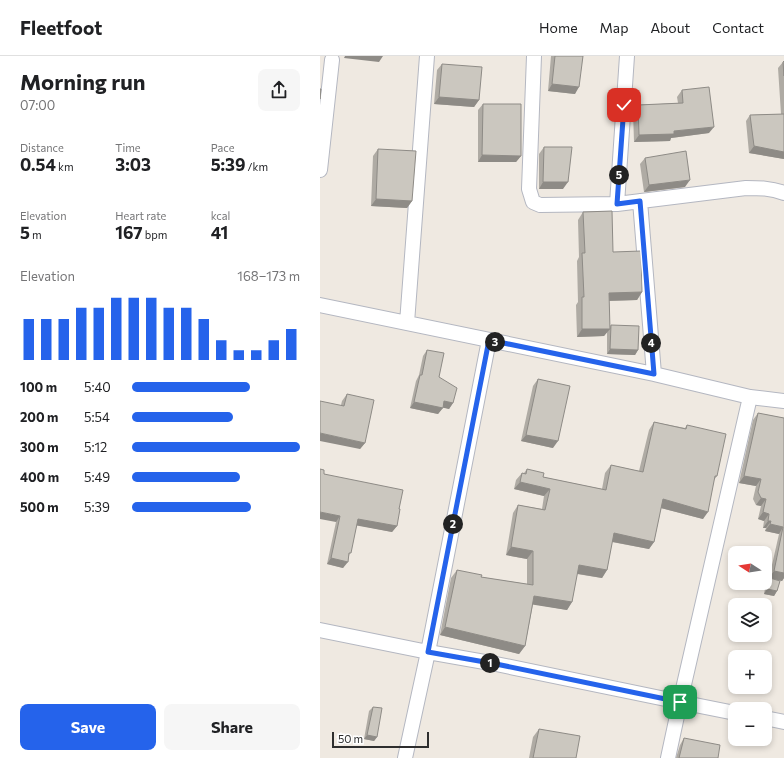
<!DOCTYPE html>
<html lang="en">
<head>
<meta charset="utf-8">
<style>
  body { margin:0; font-family:Commissioner,sans-serif; background:#f6f6f6; color:#202124; height:100vh; display:flex; flex-direction:column; font-size:15px; white-space:nowrap }
  * { box-sizing:border-box; margin:0 }
  p { font-size:13px; color:#757577 }
  .icon { flex:none; width:22px; height:22px; fill:none; stroke:currentColor; stroke-width:2; stroke-linecap:round; stroke-linejoin:round }
  .map { position:relative; flex:1; overflow:hidden }
  .panel { display:flex; flex-direction:column; background:#fff; width:320px }
  .panel>* { flex:none }
  .needle { width:26px; rotate:282deg }
  .tools { position:absolute; left:408px; top:490px; display:grid; gap:8px }
  .tools a { display:grid; place-items:center; width:44px; height:44px; border-radius:8px; background:#fff; box-shadow:0 2px 6px #0003; font-size:20px }
  .scale { position:absolute; left:12px; bottom:10px; width:97px; box-sizing:border-box; padding-left:4px; border:2px solid #2e2e2e; border-top:0; font-size:11px; line-height:14px; white-space:nowrap; color:#2e2e2e; -webkit-text-stroke:3px #fff; paint-order:stroke }
  .pin { position:absolute; display:grid; place-items:center; width:34px; height:34px; color:#fff; margin:-17px; border-radius:8px; box-shadow:0 2px 6px #0006 }
  .km { position:absolute; width:20px; height:20px; margin:-10px; border-radius:50%; background:#222; color:#fff; font-size:11px; line-height:20px; text-align:center }
  .round { display:grid; place-items:center; flex:none; width:42px; height:42px; border-radius:8px; background:#f6f6f6 }
  .overview { display:flex; align-items:center; justify-content:space-between; height:68px; padding:0 20px }
  h1 { font-size:22px; font-weight:700; line-height:30px }
  .stats { display:grid; grid-template-columns:repeat(3,1fr); gap:6px; height:68px; padding:4px 20px }
  .stats div { display:grid; align-content:center }
  .stats b { font-size:17px; font-weight:700 }
  .stats small { font-size:11px; font-weight:400 }
  .stats p { font-size:11px }
  .chart { height:112px; padding:8px 20px }
  .chart p { display:flex; justify-content:space-between }
  .chart svg { width:100%; height:72px; margin-top:4px; stroke:#2563eb; stroke-width:6 }
  .button { display:flex; gap:8px; margin-top:auto; padding:8px 20px }
  .button a { flex:1; height:46px; border-radius:8px; background:#2563eb; color:#fff; font-size:16px; font-weight:700; line-height:46px; text-align:center }
  .button a+a { background:#f6f6f6; color:#202124 }
  ul { padding:0 20px; list-style:none; font-size:13px }
  li { display:grid; grid-template-columns:64px 48px 1fr; align-items:center; height:30px }
  li i { height:10px; border-radius:5px; background:#2563eb }
  header { display:flex; align-items:center; gap:24px; box-sizing:border-box; height:56px; padding:0 20px; background:#fff; border-bottom:1px solid #e0e0e0 }
  header strong { font-size:19px }
  nav { display:flex; gap:22px; margin-inline-start:auto; font-size:14px }
  main { display:flex; flex:1; min-height:0 }
  .map>svg:first-child { display:block }
  .lines { fill:none; stroke-linecap:round; stroke-linejoin:round }
  .minor-casing { stroke:#b4b7c1; stroke-width:16 }
  .minor { stroke:#fff; stroke-width:14 }
  .wall { fill:#afaba4 }
  .shaded-wall { fill:#8e8b86 }
  .building { fill:#cbc7bf; stroke:#8e8b86 }
  .route-casing { stroke:#fff; stroke-width:8 }
  .route { stroke:#2563eb; stroke-width:5 }
</style>
</head>
<body>
<header>
<strong>Fleetfoot</strong>
<nav><a>Home</a><a>Map</a><a>About</a><a>Contact</a></nav>
</header>
<main>
<section class="panel">
<div class="overview"><div><h1>Morning run</h1><p>07:00</p></div><a class="round"><svg class="icon" aria-label="share" viewBox="0 0 24 24"><path d="M12 15V3M7 8l5-5 5 5M5 13v7h14v-7"/></svg></a></div>
<div class="stats">
<div><p>Distance</p><b>0.54<small> km</small></b></div>
<div><p>Time</p><b>3:03</b></div>
<div><p>Pace</p><b>5:39<small> /km</small></b></div>
</div>
<div class="stats">
<div><p>Elevation</p><b>5<small> m</small></b></div>
<div><p>Heart rate</p><b>167<small> bpm</small></b></div>
<div><p>kcal</p><b>41</b></div>
</div>
<div class="chart"><p><span>Elevation</span>168–173 m</p>
<svg viewBox="0 0 160 44" preserveAspectRatio="none"><path d="M5 44V19M15 44V19M25 44V19M35 44V12M45 44V12M55 44V6M65 44V6M75 44V6M85 44V12M95 44V12M105 44V19M115 44V32M125 44V38M135 44V38M145 44V32M155 44V25"/></svg>
</div>
<ul>
<li><b>100 m</b>5:40<i style="width:70%"></i></li>
<li><b>200 m</b>5:54<i style="width:60%"></i></li>
<li><b>300 m</b>5:12<i style="width:100%"></i></li>
<li><b>400 m</b>5:49<i style="width:64%"></i></li>
<li><b>500 m</b>5:39<i style="width:71%"></i></li>
</ul>
<div class="button"><a>Save</a><a>Share</a></div>
</section>
<div class="map">
<svg width="464" height="702" viewBox="0 0 464 702">
  <rect width="100%" height="100%" fill="#efe9e1"/>
  <g class="lines">
    <!-- minor casing -->
    <g class="minor-casing">
      <path id="minor" d="M 214,0 L 209,133 L 213,146 L 220,149 L 297,148 L 426,132 C 439,132 451,132 464,137
        M 0,114 L 12,4
        M 320,145 L 334,318
        M 297,148 L 307,0
        M 0,249 L 334,318 L 430,341 L 464,345
        M 87,267 L 107,0
        M 0,574 L 108,596 L 176,608 L 360,646 L 415,657
        M 445,662 L 464,666
        M 85,702 L 108,596 L 169,284
        M 348,702 L 360,646 L 430,341"/>
    </g>
    <!-- minor -->
    <use href="#minor" class="minor"/>
  </g>
  <!-- wall -->
  <path class="wall" d="M 231,0 L 263,0 L 255,38 L 228,35 Z
    M 464,5 L 464,103 L 429,97 L 426,65 L 430,59 L 461,58 L 458,12 L 463,6 Z
    M 122,8 L 159,44 L 154,51 L 114,48 L 117,14 Z
    M 362,34 L 389,77 L 351,82 L 350,85 L 314,86 L 313,55 L 318,49 L 358,47 L 357,41 Z
    M 163,48 L 201,100 L 196,106 L 158,106 L 158,54 Z
    M 224,91 L 243,133 L 219,133 L 219,98 Z
    M 58,93 L 92,145 L 87,152 L 51,150 L 53,100 Z
    M 325,102 L 365,131 L 324,136 L 320,108 Z
    M 263,156 L 322,236 L 317,244 L 289,245 L 290,271 L 291,269 L 318,294 L 315,299 L 287,298 L 287,276 L 284,280 L 257,281 L 256,249 L 258,246 L 257,205 L 259,201 L 258,164 Z
    M 107,294 L 119,321 L 133,347 L 129,353 L 123,351 L 118,358 L 90,352 L 96,325 L 99,319 L 103,300 Z
    M 218,323 L 233,392 L 201,385 L 213,330 Z
    M 27,338 L 45,387 L 40,393 L 21,349 L 22,345 Z
    M 438,357 L 464,362 L 464,522 L 462,525 L 449,522 L 459,478 L 445,475 L 446,472 L 443,472 L 444,465 L 438,463 L 441,450 L 436,449 L 433,443 L 436,430 L 419,427 L 433,364 Z
    M 334,366 L 365,372 L 367,369 L 397,420 L 394,424 L 383,463 L 341,452 L 334,486 L 329,493 L 292,486 L 287,514 L 282,522 L 257,518 L 252,546 L 247,554 L 213,548 L 205,590 L 199,598 L 120,579 L 131,522 L 137,514 L 161,521 L 207,528 L 207,503 L 186,499 L 193,457 L 198,449 L 222,453 L 224,440 L 194,433 L 196,424 L 202,417 L 204,417 L 207,413 L 223,421 L 282,433 L 285,417 L 291,409 L 319,415 L 329,374 Z
    M 4,418 L 77,470 L 72,476 L 37,469 L 29,500 L 23,512 L 7,508 L 16,466 Z
    M 450,522 L 457,535 L 454,540 L 444,538 L 446,527 Z
    M 53,651 L 57,681 L 54,685 L 44,683 L 49,655 Z
    M 219,673 L 256,702 L 209,702 L 213,681 Z
    M 364,682 L 398,702 L 356,702 L 360,689 Z"/>
  <!-- shaded-wall -->
  <path class="shaded-wall" d="M 25,0 L 63,0 L 59,6 L 24,2 Z
    M 232,28 L 259,31 L 255,38 L 228,35 Z
    M 119,41 L 159,44 L 154,51 L 114,48 Z
    M 394,71 L 389,77 L 351,82 L 350,85 L 314,86 L 319,79 Z
    M 434,90 L 464,96 L 464,103 L 429,97 Z
    M 162,99 L 201,100 L 196,106 L 158,106 Z
    M 370,124 L 365,131 L 324,136 L 329,129 Z
    M 223,126 L 248,126 L 243,133 L 219,133 Z
    M 56,143 L 92,145 L 87,152 L 51,150 Z
    M 322,236 L 317,244 L 283,245 L 289,237 Z
    M 262,273 L 290,273 L 284,280 L 257,281 Z
    M 290,293 L 318,294 L 315,299 L 287,298 Z
    M 124,345 L 133,347 L 129,353 L 120,351 Z
    M 94,346 L 123,352 L 118,358 L 90,352 Z
    M 0,377 L 45,387 L 40,393 L 0,385 Z
    M 206,379 L 238,385 L 233,392 L 201,385 Z
    M 424,420 L 441,423 L 436,430 L 419,427 Z
    M 200,426 L 230,433 L 224,440 L 194,433 Z
    M 441,442 L 446,443 L 441,450 L 436,449 Z
    M 343,443 L 388,456 L 383,463 L 337,451 Z
    M 0,456 L 20,460 L 16,466 L 0,463 Z
    M 443,456 L 449,458 L 444,465 L 438,463 Z
    M 38,463 L 77,470 L 72,476 L 34,469 Z
    M 448,465 L 451,465 L 446,472 L 443,472 Z
    M 450,468 L 463,471 L 459,478 L 445,475 Z
    M 294,477 L 334,486 L 329,493 L 288,485 Z
    M 191,491 L 213,495 L 207,503 L 186,499 Z
    M 11,502 L 28,506 L 23,512 L 7,508 Z
    M 259,509 L 287,514 L 282,522 L 253,517 Z
    M 454,515 L 464,517 L 464,522 L 462,525 L 449,522 Z
    M 447,533 L 457,535 L 454,540 L 444,538 Z
    M 214,540 L 252,546 L 247,554 L 209,548 Z
    M 125,571 L 205,590 L 199,598 L 120,579 Z
    M 47,679 L 57,681 L 54,685 L 44,683 Z"/>
  <!-- building -->
  <path class="building" d="M 235,0 L 263,0 L 259,31 L 232,28 Z
    M 464,5 L 464,20 L 463,6 Z
    M 122,8 L 162,11 L 159,44 L 119,41 Z
    M 389,31 L 394,71 L 354,75 L 354,78 L 319,79 L 318,49 L 363,47 L 362,34 Z
    M 0,33 L 1,33 L 0,43 Z
    M 163,48 L 201,48 L 201,100 L 162,99 Z
    M 464,58 L 464,96 L 434,90 L 430,59 Z
    M 224,91 L 252,91 L 248,126 L 223,126 Z
    M 58,93 L 96,95 L 92,145 L 56,143 Z
    M 366,95 L 370,124 L 329,129 L 325,102 Z
    M 292,155 L 293,196 L 321,195 L 322,236 L 289,237 L 290,273 L 262,273 L 262,241 L 264,241 L 262,197 L 265,197 L 263,156 Z
    M 291,269 L 319,270 L 318,294 L 290,293 Z
    M 107,294 L 124,297 L 119,321 L 137,332 L 133,347 L 124,345 L 123,352 L 94,346 L 100,319 L 102,319 Z
    M 218,323 L 250,330 L 238,385 L 206,379 Z
    M 27,338 L 54,344 L 45,387 L 0,377 L 0,345 L 24,350 Z
    M 438,357 L 464,362 L 464,517 L 454,515 L 463,471 L 450,468 L 451,465 L 448,465 L 449,458 L 443,456 L 446,443 L 441,442 L 438,436 L 441,423 L 424,420 Z
    M 334,366 L 366,373 L 367,369 L 406,378 L 397,420 L 395,420 L 388,456 L 343,443 L 334,486 L 294,477 L 287,514 L 259,509 L 252,546 L 214,540 L 205,590 L 125,571 L 137,514 L 162,519 L 161,521 L 213,529 L 213,495 L 191,491 L 198,449 L 225,454 L 230,433 L 200,426 L 202,417 L 206,418 L 207,413 L 224,417 L 223,421 L 286,434 L 291,409 L 323,416 Z
    M 0,413 L 4,414 L 4,418 L 83,434 L 79,453 L 80,453 L 77,470 L 38,463 L 31,497 L 29,497 L 28,506 L 11,502 L 20,460 L 0,456 Z
    M 450,522 L 460,525 L 457,535 L 447,533 Z
    M 53,651 L 62,652 L 57,681 L 47,679 Z
    M 219,673 L 260,680 L 256,702 L 213,702 Z
    M 364,682 L 400,689 L 398,702 L 359,702 Z"/>
  <g class="lines">
    <!-- route casing -->
    <g class="route-casing">
      <path id="route" d="M 304,49 L 297,148 L 320,145 L 334,318 L 169,284 L 108,596 L 176,608 L 360,646"/>
    </g>
    <!-- route -->
    <use href="#route" class="route"/>
  </g>
</svg>
<div class="tools">
<a><svg class="needle" viewBox="-14 -14 28 28"><path d="M0-13l5 13h-10z" fill="#e53935"/><path d="M0 13l5-13h-10z" fill="#757577"/></svg></a>
<a><svg class="icon" aria-label="layers" viewBox="0 0 24 24"><path d="M12 4l9 5-9 5-9-5zM3 14l9 5 9-5"/></svg></a>
<a>+</a>
<a>−</a>
</div>
<div class="scale">50 m</div>
<div class="pin" style="left:360px;top:646px;background:#1e9e55"><svg class="icon" aria-label="arrive" viewBox="0 0 24 24"><path d="M6 21V4h12l-3 4 3 4H6"/></svg></div>
<div class="pin" style="left:304px;top:49px;background:#d93025"><svg class="icon" aria-label="check" viewBox="0 0 24 24"><path d="M5 12l5 5 9-10"/></svg></div>
<b class="km" style="left:170px;top:607px">1</b>
<b class="km" style="left:133px;top:468px">2</b>
<b class="km" style="left:175px;top:286px">3</b>
<b class="km" style="left:331px;top:287px">4</b>
<b class="km" style="left:299px;top:119px">5</b>
</div>
</main>
</body>
</html>
